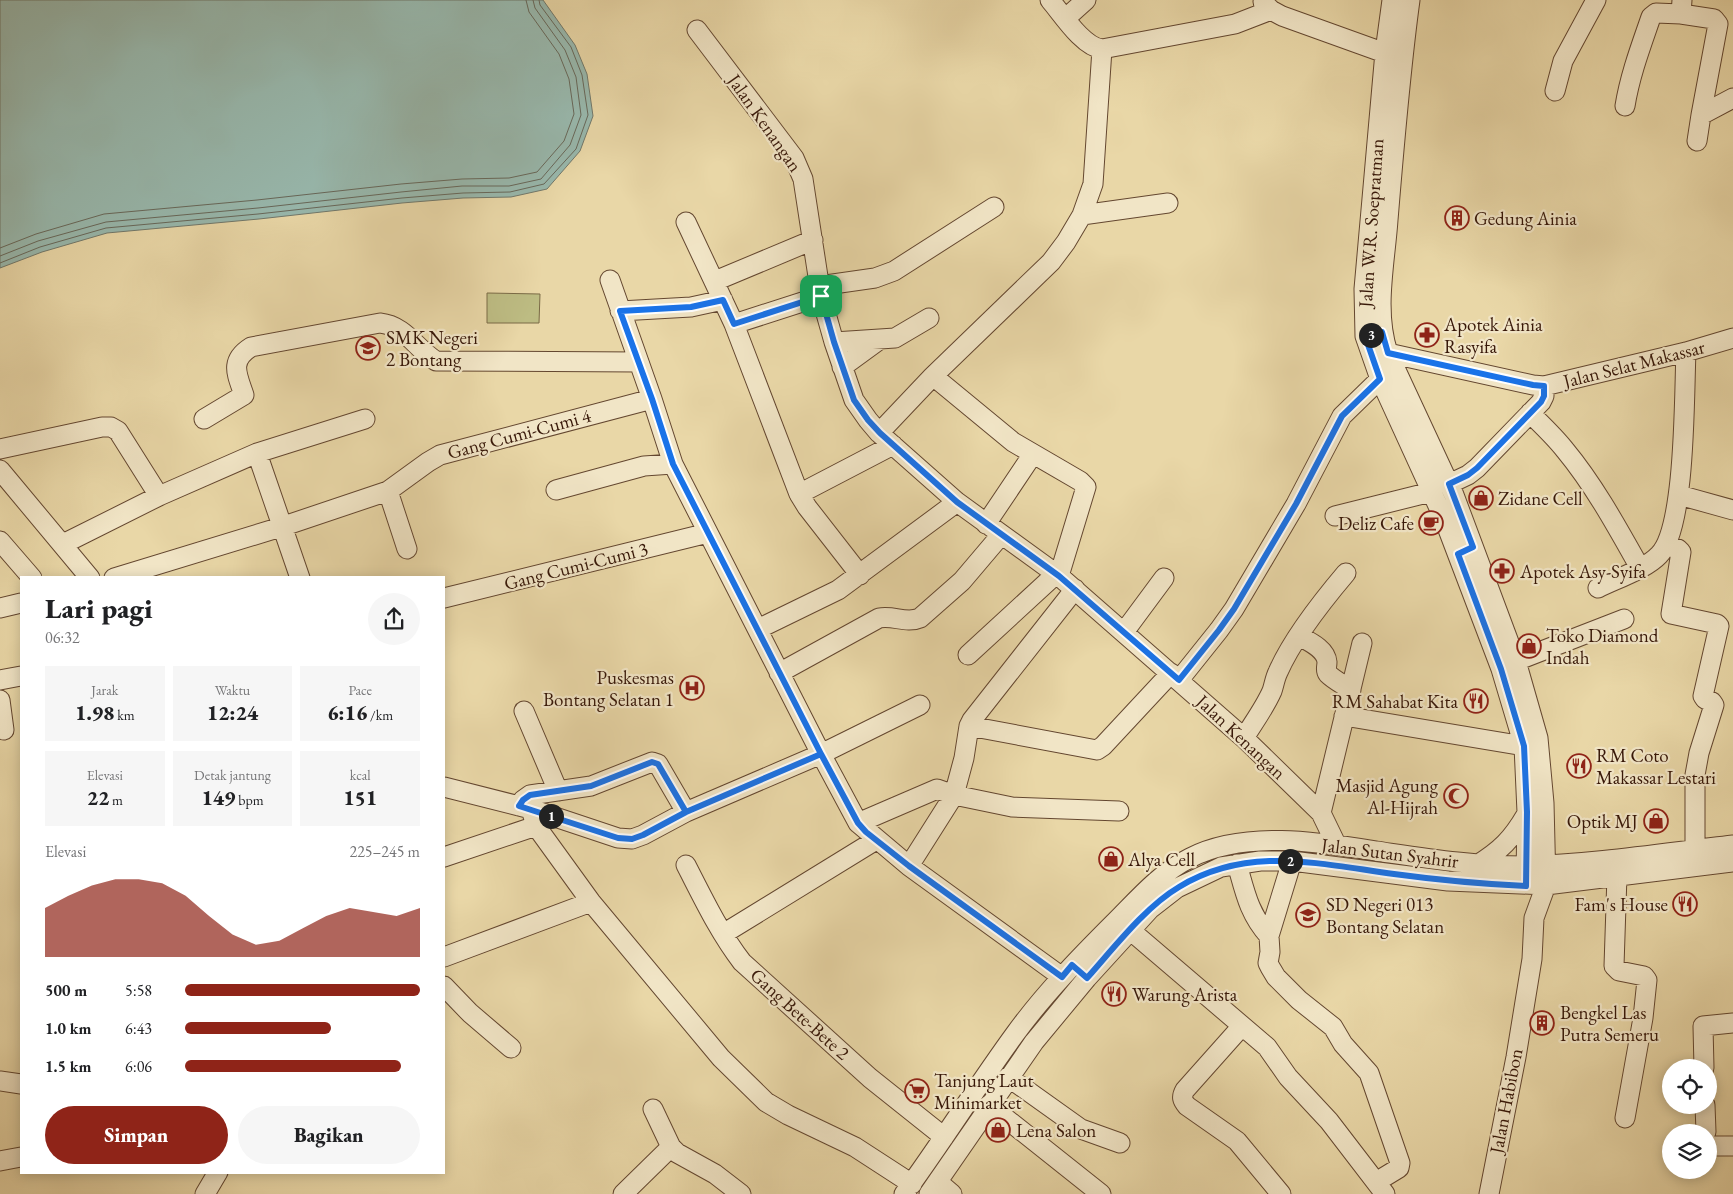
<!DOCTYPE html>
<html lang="id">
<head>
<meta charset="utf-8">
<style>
  body { margin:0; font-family:"EB Garamond",serif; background:#f6f6f6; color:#202124; height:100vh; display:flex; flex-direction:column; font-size:19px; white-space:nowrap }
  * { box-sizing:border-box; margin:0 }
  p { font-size:16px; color:#757577 }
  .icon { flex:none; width:28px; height:28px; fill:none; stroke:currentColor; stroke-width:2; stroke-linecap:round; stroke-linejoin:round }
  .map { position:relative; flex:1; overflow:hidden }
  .drawer { position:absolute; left:20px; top:576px; width:425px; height:598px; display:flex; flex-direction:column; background:#fff; border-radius:0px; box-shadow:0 2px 12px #0003 }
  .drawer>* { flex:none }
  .controls { position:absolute; left:1662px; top:1059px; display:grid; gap:10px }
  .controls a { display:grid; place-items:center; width:55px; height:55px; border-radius:50%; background:#fff; box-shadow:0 2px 12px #0003; font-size:25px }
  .pin { position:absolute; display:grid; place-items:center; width:42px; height:42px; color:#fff; margin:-21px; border-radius:10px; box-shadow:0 2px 8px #0006 }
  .km { position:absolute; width:25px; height:25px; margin:-12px; border-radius:50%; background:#222; color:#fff; font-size:14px; line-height:25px; text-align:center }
  .round { display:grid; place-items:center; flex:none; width:52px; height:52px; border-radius:26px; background:#f6f6f6 }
  .summary { display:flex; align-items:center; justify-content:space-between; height:85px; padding:0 25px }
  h1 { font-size:28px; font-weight:800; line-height:38px }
  .figures { display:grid; grid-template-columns:repeat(3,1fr); gap:8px; height:85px; padding:5px 25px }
  .figures div { display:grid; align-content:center; border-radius:0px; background:#f6f6f6; text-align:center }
  .figures b { font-size:21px; font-weight:800 }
  .figures small { font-size:14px; font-weight:400 }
  .figures p { font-size:14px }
  .chart { height:140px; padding:10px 25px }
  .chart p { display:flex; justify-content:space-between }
  .chart svg { width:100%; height:90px; margin-top:5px; fill:#8f2418; opacity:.7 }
  .action { display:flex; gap:10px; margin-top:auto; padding:10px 25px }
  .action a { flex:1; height:58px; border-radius:30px; background:#8f2418; color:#fff; font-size:20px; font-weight:800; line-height:58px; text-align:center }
  .action a+a { background:#f6f6f6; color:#202124 }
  ul { padding:0 25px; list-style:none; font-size:16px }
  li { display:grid; grid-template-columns:80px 60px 1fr; align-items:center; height:38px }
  li i { height:12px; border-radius:6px; background:#8f2418 }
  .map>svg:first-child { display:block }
  .green { fill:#bdbc83; stroke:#7a6a46 }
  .water { fill:#98b8ad; stroke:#71786b }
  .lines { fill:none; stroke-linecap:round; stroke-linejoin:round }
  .shore { stroke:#68685a; stroke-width:1 }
  .minor-casing { stroke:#644730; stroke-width:21 }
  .minor { stroke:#f1e5c6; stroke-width:19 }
  .route-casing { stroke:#fff; stroke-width:10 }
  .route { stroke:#1a73e8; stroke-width:6 }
  .labels { text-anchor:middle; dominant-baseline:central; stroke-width:4.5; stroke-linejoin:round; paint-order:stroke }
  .street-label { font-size:19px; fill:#371708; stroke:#f1e5c6 }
  .poi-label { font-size:19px; fill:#371708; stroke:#f1e5c6; text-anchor:start }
</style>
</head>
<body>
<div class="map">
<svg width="1733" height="1194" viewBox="0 0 1733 1194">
  <rect width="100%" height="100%" fill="#e9d7a7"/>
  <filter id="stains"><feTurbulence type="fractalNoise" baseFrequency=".004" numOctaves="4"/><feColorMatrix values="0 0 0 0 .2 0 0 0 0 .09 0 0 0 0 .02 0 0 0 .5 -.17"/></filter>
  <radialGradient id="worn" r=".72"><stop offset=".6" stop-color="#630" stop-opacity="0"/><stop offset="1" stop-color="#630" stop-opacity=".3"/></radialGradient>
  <!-- green -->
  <path class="green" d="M 487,293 L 540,294 L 539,323 L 487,323 Z"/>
  <!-- water -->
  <path class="water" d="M 0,0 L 543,0 L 575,45 L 587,74 L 593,116 L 580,151 L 547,189 L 511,197 L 463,198 L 402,203 L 259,219 L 107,233 L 42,252 L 0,268 Z"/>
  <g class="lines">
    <!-- shore -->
    <path class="shore" d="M 0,248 L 36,234 L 104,214 L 257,200 L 401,184 L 462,179 L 509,178 L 537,172 L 564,141 L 574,114 L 569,79 L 559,54 L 529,12 L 526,0
      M 0,256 L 38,241 L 106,222 L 258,208 L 401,192 L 462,186 L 509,186 L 541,179 L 570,145 L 581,115 L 576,77 L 565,50 L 535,8 L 533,0
      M 0,263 L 40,247 L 106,228 L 258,214 L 402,198 L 463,193 L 510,192 L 544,184 L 576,149 L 588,115 L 582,75 L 571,47 L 540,5 L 539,0"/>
    <!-- minor casing -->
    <g class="minor-casing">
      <path id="minor" d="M 1392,0 L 1385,52 L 1364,289 L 1365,336 L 1380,379 L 1444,519 L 1501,669 L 1524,746 L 1527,812 L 1526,877
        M 1410,0 C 1400,73 1394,147 1388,220 C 1385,264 1374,310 1388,353 L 1454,495 L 1516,661 L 1538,738 L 1544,803 L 1546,885 L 1534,918 L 1532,959 L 1516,1057 L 1489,1194
        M 1263,2 L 1271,10 L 1282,16 L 1396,57
        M 1681,14 L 1714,19 L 1718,24 L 1701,115
        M 1066,18 L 1086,0
        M 697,30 L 794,158 L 803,179 L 821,296 L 834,342 L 854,400 L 868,420 L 879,433 L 957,502 L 1059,576 L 1244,738 L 1321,813 L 1336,844
        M 1102,49 L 1235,24 L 1271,10
        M 1555,91 L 1563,61 L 1596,0
        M 1625,106 C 1630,75 1641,46 1651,17 L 1656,13 L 1681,14 L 1682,0
        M 1697,141 L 1701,115 L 1733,98
        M 1082,215 L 1168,203
        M 686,222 L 734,324 L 799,494 L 893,445
        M 610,280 L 652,399 L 673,464 L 821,754 L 858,823 L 909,866 L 1062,977
        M 715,281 L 813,240
        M 819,286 L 875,278 L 894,271 L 994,207
        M 620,311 L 691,307 L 723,300
        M 734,324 L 821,296
        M 834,342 L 895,338 L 929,318
        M 1388,353 L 1533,385 L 1544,386 L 1686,352 L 1733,338
        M 842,367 L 879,340
        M 933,376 L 1013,442 L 1080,481 L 1086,487 L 1059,576
        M 1530,413 C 1542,425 1555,437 1565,450 C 1594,485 1617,527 1640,568
        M 204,419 L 244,395 C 237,374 229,361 251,347 L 380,323 C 406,326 415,348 436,361 L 639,362
        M 879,433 L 933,376 L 1051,262 L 1066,242 L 1082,215 L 1093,184 L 1102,49 C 1083,47 1062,14 1050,0
        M 0,449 L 102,427 L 111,427 L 118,431 L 159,496
        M 257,453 L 300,578
        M 0,470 L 90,578
        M 1449,484 L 1468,475 L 1477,468 L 1541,402 L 1544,396 L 1544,386
        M 556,490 L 644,466 L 673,464
        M 388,491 L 407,549
        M 799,494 L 807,507 L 860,575
        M 1679,495 L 1733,510
        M 1335,516 L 1431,492
        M 986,524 L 1033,454
        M 0,541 L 32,578
        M 63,544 L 159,496 L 257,453 L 365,419
        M 1666,545 L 1678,549 L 1681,552 L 1671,614 L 1717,624 L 1719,626 L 1703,696 L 1705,699 L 1712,702 L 1714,705 L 1699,753 L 1695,775 L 1695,849
        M 114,578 L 281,527 L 388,491 L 428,462 L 440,455 L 652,399
        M 1598,588 C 1616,579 1646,569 1659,555 C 1686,528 1684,393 1686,352
        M 444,598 L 708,533
        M 0,608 L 21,603
        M 758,629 L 838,590 L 957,502
        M 1124,632 L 1164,578
        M 1299,636 C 1310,642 1326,649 1327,662 C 1327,667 1325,670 1328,674 C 1334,680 1344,685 1351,690
        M 968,655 L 1056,574
        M 1516,661 L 1624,619
        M 779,673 L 879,618 C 894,615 906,624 920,618 L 962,581 L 1001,535
        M 0,680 L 21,676
        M 1179,680 L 1219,630 L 1234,609 L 1296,504 L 1342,416 L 1380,379
        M 0,700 L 4,730
        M 524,711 L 558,791
        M 1344,716 L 1524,746
        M 969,726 L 1097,750 L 1103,746 L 1171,673
        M 1244,738 C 1254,722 1265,707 1272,691 C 1274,685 1275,678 1278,672 C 1292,640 1324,599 1346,573
        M 444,787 L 531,809 L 618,838 L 632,839 L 643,835 L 686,812 L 821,754 L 920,705
        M 519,806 L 523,800 L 530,795 L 591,786 L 652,762 L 658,764 L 686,812
        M 531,809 L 536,826 L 591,902 L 721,1058 L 766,1102 L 788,1115 L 855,1147 L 912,1184
        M 1321,813 L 1362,643
        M 858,823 L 937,789 L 954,795 L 1012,807 L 1119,811
        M 444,857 L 536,826
        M 1292,861 L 1269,936 L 1270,952 L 1268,963 L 1270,967 L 1276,977 L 1299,1000 L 1333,1027 L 1343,1044 L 1369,1073 L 1400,1163 L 1399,1168 L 1376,1182
        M 1237,864 C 1245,892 1249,914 1269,936
        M 686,865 C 703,898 719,932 742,962 L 870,1078 L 944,1137
        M 1477,865 C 1501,850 1512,839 1526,815
        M 909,866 L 954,795 L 964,758 L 969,726 L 972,720 L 1075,589
        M 1617,875 L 1614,966 L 1619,971 L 1644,976 L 1647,980 L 1643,1018 L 1625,1118
        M 1130,930 L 1267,1047 L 1288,1077 L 1329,1121 L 1385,1194
        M 723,934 L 876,840
        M 444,957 L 591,902
        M 444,986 L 470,1013 L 511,1048
        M 1242,1026 L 1185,1090 C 1181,1097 1182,1100 1187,1106 L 1237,1141 L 1281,1194
        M 1704,1068 L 1703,1026 L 1733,1023
        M 1008,1077 L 1081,1129 L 1120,1143
        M 0,1081 L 21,1084
        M 989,1105 L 1101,1194
        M 1705,1105 L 1706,1132
        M 653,1109 L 671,1147 L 677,1153 L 715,1174 L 741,1194
        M 1709,1146 L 1733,1146
        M 0,1161 L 21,1157
        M 938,1182 L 952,1194
        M 205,1194 L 218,1172
        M 623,1194 L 671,1147
        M 904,1194 C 942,1142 977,1086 1015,1034 C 1044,994 1080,957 1114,923 C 1138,899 1160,873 1190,858 C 1244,830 1319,842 1376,851 C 1425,858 1475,866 1525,866 C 1594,864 1664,853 1733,845
        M 929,1194 L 1034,1042 L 1087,978 L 1150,909 L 1177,888 L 1221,867 L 1260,861 L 1292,861 L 1448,881 L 1546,885 L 1733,862"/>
    </g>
    <!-- minor -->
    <use href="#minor" class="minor"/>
  </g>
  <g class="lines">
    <!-- route casing -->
    <g class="route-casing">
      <path id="route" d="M 821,296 L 734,324 L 723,300 L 691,307 L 620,311 L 652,399 L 673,464 L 821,754 L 686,812 L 643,835 L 632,839 L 618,838 L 519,806 L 523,800 L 530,795 L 591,786 L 652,762 L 658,764 L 686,812 L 821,754 L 858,823 L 866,832 L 909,866 L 1062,977 L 1072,965 L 1087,978 C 1113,949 1145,907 1179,887 C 1248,845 1319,864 1394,874 C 1438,880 1482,884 1526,886 L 1527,812 L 1524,746 L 1501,669 L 1458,554 L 1473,547 L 1449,484 L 1468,475 L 1477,468 L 1541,402 L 1544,396 L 1544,386 L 1533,385 L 1388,353 L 1382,332 L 1365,336 L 1380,379 L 1342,416 L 1296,504 L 1234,609 L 1219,630 L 1179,680 L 1059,576 L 957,502 L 880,433 L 868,420 L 854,400 L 834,342 L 821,296"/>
    </g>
    <!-- route -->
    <use href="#route" class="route"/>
  </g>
  <!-- icons -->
  <defs>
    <g id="building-ring" transform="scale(1.25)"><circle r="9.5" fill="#f1e5c6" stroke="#8f2418" stroke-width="1.5"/><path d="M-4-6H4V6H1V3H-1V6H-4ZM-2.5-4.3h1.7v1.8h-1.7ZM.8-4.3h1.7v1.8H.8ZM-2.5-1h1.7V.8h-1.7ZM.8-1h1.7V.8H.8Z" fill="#8f2418"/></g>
    <g id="pharmacy-ring" transform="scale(1.25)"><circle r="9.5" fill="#f1e5c6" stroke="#8f2418" stroke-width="1.5"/><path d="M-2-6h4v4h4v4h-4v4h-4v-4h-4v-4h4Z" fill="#8f2418"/></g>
    <g id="school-ring" transform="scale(1.25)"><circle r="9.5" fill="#f1e5c6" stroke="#8f2418" stroke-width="1.5"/><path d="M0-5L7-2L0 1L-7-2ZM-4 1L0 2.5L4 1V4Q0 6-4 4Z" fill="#8f2418"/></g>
    <g id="shop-ring" transform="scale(1.25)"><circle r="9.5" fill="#f1e5c6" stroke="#8f2418" stroke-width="1.5"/><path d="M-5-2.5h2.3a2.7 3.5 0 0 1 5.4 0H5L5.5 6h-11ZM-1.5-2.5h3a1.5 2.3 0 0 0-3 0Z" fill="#8f2418"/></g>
    <g id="cafe-ring" transform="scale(1.25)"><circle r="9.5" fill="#f1e5c6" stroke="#8f2418" stroke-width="1.5"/><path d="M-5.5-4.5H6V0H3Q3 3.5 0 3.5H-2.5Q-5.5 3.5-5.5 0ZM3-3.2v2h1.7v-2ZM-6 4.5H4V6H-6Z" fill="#8f2418"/></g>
    <g id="hospital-ring" transform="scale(1.25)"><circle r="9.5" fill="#f1e5c6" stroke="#8f2418" stroke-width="1.5"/><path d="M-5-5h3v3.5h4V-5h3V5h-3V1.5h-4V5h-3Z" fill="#8f2418"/></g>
    <g id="restaurant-ring" transform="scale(1.25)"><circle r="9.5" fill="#f1e5c6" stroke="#8f2418" stroke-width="1.5"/><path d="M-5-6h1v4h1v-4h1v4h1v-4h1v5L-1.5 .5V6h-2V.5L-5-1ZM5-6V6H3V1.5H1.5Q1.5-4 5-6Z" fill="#8f2418"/></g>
    <g id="mosque-ring" transform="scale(1.25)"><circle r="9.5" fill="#f1e5c6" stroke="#8f2418" stroke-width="1.5"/><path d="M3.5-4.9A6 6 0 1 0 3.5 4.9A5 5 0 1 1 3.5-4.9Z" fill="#8f2418"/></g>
    <g id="supermarket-ring" transform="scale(1.25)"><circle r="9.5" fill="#f1e5c6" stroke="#8f2418" stroke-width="1.5"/><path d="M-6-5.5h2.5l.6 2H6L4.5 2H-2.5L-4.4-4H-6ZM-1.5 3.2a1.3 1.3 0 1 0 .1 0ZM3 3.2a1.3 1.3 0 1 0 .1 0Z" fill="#8f2418"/></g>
  </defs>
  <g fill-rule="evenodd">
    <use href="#building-ring" x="1457" y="218"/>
    <use href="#pharmacy-ring" x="1427" y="335"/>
    <use href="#school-ring" x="368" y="348"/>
    <use href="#shop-ring" x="1481" y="498"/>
    <use href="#cafe-ring" x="1431" y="523"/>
    <use href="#pharmacy-ring" x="1502" y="571"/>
    <use href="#shop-ring" x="1529" y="646"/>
    <use href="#hospital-ring" x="692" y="688"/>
    <use href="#restaurant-ring" x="1476" y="701"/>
    <use href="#restaurant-ring" x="1579" y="766"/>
    <use href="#mosque-ring" x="1456" y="796"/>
    <use href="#shop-ring" x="1656" y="821"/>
    <use href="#shop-ring" x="1111" y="859"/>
    <use href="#restaurant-ring" x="1685" y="904"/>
    <use href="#school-ring" x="1308" y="915"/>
    <use href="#restaurant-ring" x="1114" y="994"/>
    <use href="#building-ring" x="1542" y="1023"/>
    <use href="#supermarket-ring" x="917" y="1091"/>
    <use href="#shop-ring" x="998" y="1130"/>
  </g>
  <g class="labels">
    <!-- street labels -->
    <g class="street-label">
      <text transform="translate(765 123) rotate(55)">Jalan Kenangan</text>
      <text transform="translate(1371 223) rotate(-86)">Jalan W.R. Soepratman</text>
      <text transform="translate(1634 364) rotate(-14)">Jalan Selat Makassar</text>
      <text transform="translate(519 434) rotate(-15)">Gang Cumi-Cumi 4</text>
      <text transform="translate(576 566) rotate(-14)">Gang Cumi-Cumi 3</text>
      <text transform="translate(1241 737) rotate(43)">Jalan Kenangan</text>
      <text transform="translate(1390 853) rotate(7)">Jalan Sutan Syahrir</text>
      <text transform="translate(800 1014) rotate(42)">Gang Bete-Bete 2</text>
      <text transform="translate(1506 1101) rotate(-79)">Jalan Habibon</text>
    </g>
    <!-- poi labels -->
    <g class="poi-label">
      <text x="1474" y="218">Gedung Ainia</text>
      <text x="1444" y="324">Apotek Ainia<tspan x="1444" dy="22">Rasyifa</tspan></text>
      <text x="386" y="337">SMK Negeri<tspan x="386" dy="22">2 Bontang</tspan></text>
      <text x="1498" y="498">Zidane Cell</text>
      <text x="1414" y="523" text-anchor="end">Deliz Cafe</text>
      <text x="1520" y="571">Apotek Asy-Syifa</text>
      <text x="1546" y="635">Toko Diamond<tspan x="1546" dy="22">Indah</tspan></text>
      <text x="674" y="677" text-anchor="end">Puskesmas<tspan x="674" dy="22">Bontang Selatan 1</tspan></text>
      <text x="1458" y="701" text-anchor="end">RM Sahabat Kita</text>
      <text x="1596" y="755">RM Coto<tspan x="1596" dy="22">Makassar Lestari</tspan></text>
      <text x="1438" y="785" text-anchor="end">Masjid Agung<tspan x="1438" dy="22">Al-Hijrah</tspan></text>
      <text x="1638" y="821" text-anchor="end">Optik MJ</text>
      <text x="1128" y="859">Alya Cell</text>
      <text x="1326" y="904">SD Negeri 013<tspan x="1326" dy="22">Bontang Selatan</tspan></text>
      <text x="1668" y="904" text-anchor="end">Fam's House</text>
      <text x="1132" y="994">Warung Arista</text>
      <text x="1560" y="1012">Bengkel Las<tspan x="1560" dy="22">Putra Semeru</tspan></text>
      <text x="934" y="1080">Tanjung Laut<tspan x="934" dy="22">Minimarket</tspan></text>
      <text x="1016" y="1130">Lena Salon</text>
    </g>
  </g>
  <rect width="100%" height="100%" filter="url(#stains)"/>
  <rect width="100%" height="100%" fill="url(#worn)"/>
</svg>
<div class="controls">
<a><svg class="icon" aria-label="locate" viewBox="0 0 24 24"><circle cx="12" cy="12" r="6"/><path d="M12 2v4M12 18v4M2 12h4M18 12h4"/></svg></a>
<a><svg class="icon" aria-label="layers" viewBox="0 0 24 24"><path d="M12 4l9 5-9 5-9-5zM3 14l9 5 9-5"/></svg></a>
</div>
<div class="pin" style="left:821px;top:296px;background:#1e9e55"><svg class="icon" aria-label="arrive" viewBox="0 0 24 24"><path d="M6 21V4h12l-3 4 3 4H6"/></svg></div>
<b class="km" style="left:551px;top:816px">1</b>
<b class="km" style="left:1290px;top:861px">2</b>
<b class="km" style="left:1371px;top:335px">3</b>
<section class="drawer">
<div class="summary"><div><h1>Lari pagi</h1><p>06:32</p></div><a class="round"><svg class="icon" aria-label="share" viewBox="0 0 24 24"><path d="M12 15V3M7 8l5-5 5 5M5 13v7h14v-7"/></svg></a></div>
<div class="figures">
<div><p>Jarak</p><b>1.98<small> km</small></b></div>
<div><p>Waktu</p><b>12:24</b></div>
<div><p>Pace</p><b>6:16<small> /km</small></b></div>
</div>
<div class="figures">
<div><p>Elevasi</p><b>22<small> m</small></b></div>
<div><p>Detak jantung</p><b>149<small> bpm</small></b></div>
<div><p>kcal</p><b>151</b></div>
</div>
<div class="chart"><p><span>Elevasi</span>225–245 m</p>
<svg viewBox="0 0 160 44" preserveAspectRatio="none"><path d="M0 44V20L10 14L20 9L30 6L40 6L50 8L60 14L70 24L80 33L90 38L100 36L110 30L120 24L130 20L140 22L150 24L160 20V44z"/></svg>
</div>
<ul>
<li><b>500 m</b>5:58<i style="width:100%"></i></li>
<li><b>1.0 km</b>6:43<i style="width:62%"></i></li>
<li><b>1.5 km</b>6:06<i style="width:92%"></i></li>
</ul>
<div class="action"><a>Simpan</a><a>Bagikan</a></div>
</section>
</div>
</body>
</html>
